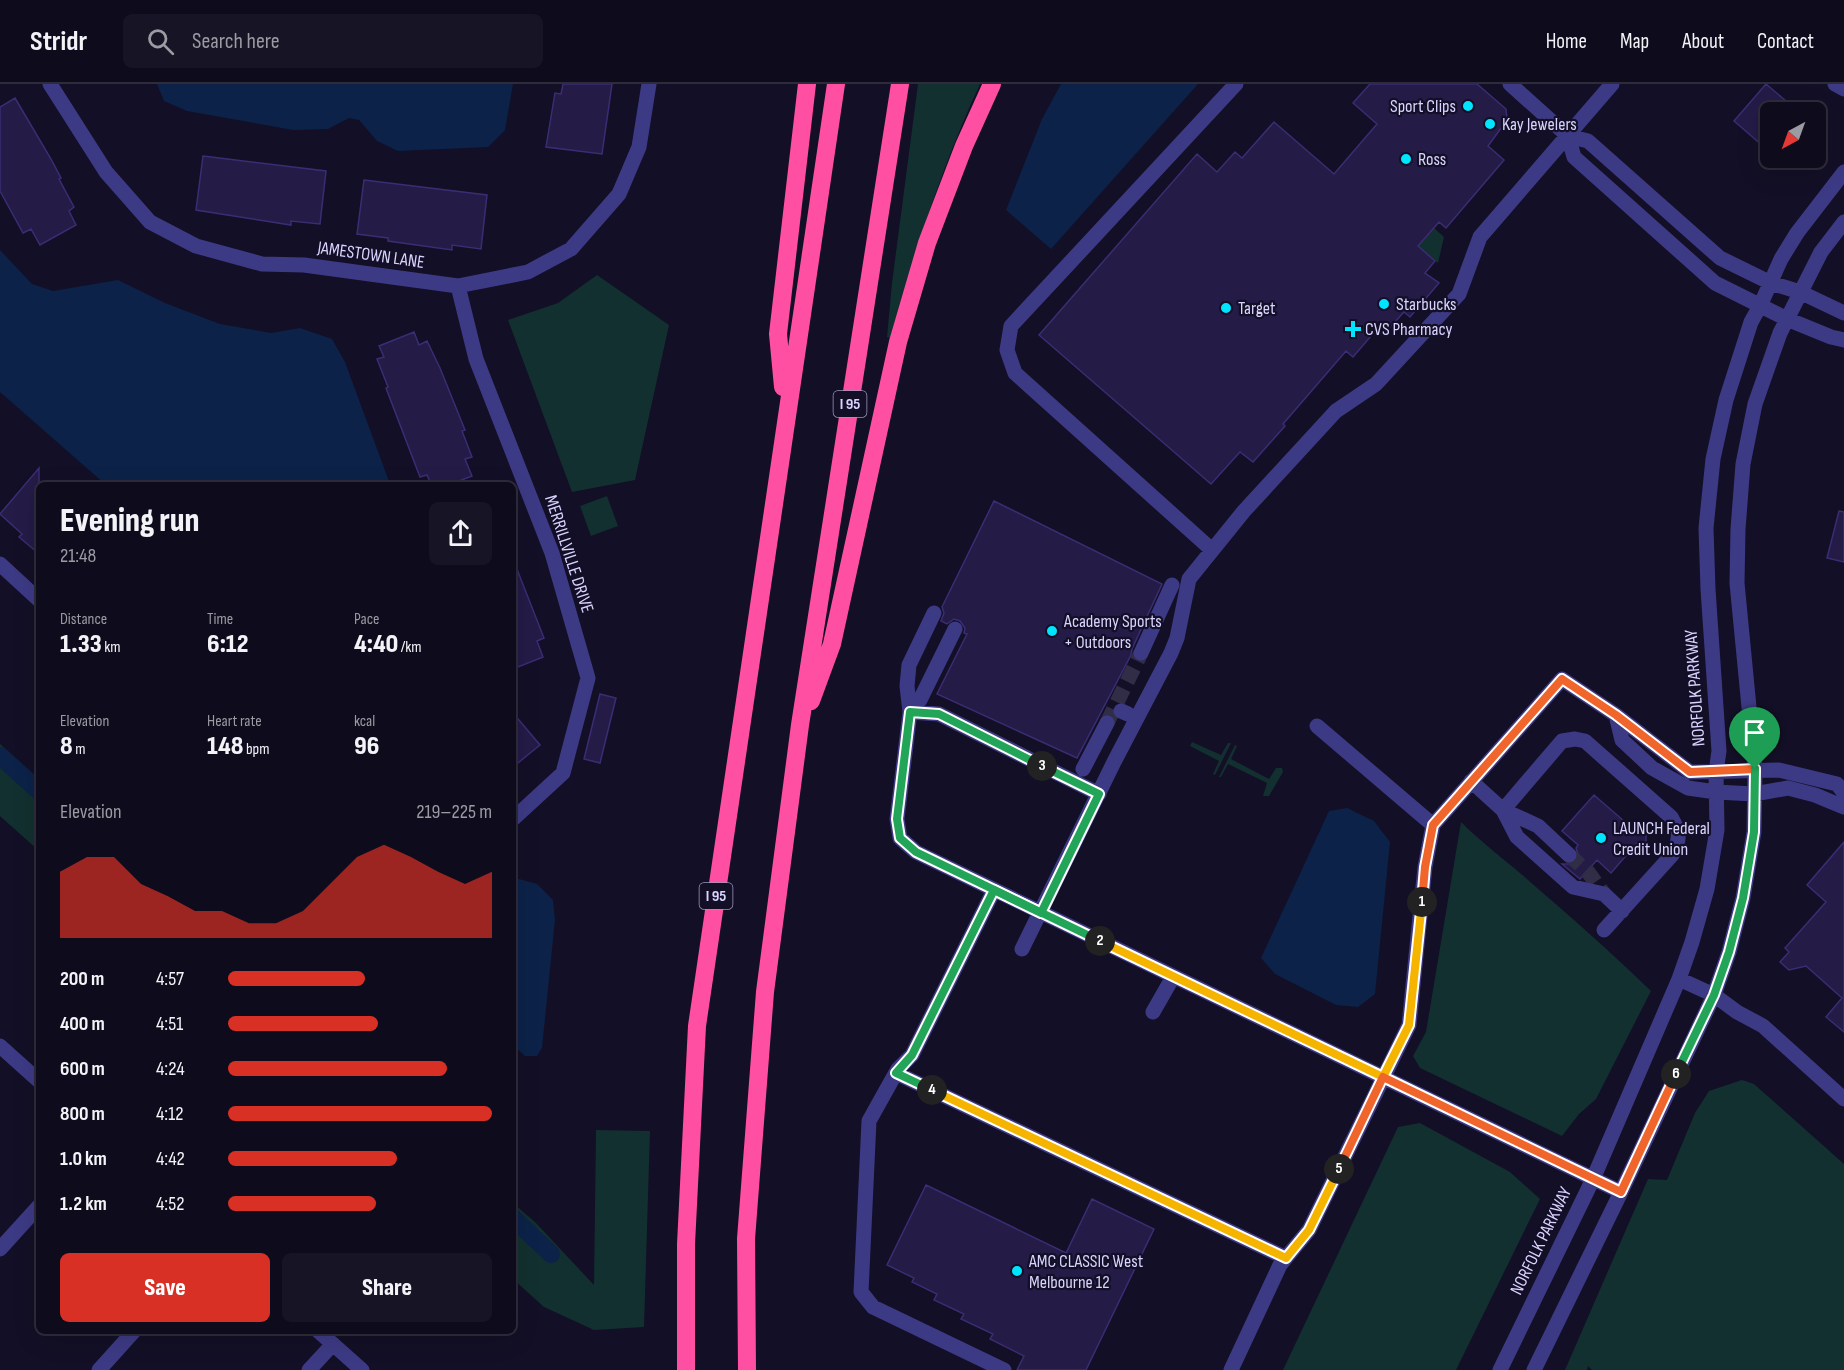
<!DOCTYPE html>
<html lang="en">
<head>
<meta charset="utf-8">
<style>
  body { margin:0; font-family:"Sofia Sans Condensed",sans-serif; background:#171425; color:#f1f3f6; height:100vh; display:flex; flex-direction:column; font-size:22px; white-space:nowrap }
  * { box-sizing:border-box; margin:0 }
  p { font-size:20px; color:#9b9ba3 }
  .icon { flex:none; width:33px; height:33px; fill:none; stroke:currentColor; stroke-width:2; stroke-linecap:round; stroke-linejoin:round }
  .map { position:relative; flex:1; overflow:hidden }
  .sheet { position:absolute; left:36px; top:398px; width:480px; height:852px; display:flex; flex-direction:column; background:#0e0b1c; border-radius:9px; box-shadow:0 6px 24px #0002,0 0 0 2px #2e2b3b }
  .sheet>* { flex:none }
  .needle { width:39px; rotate:221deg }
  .controls { position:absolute; left:1760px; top:18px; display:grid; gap:12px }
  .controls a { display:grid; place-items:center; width:66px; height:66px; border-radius:9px; background:#0e0b1c; box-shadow:0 6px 24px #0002,0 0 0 2px #2e2b3b; font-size:30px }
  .pin { position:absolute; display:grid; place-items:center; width:51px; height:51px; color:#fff; margin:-62px -26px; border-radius:50% 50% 50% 0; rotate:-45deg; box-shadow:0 0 6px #0007 }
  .pin .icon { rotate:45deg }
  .km { position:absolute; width:30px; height:30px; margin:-15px; border-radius:50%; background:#222; color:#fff; font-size:16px; line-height:30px; text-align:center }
  .round { display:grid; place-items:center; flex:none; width:63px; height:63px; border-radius:9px; background:#171425 }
  .headline { display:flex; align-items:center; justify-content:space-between; height:102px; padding:0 24px }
  h1 { font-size:33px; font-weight:800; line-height:45px }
  .metrics { display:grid; grid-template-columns:repeat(3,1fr); gap:9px; height:102px; padding:6px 24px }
  .metrics div { display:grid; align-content:center }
  .metrics b { font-size:26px; font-weight:800 }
  .metrics small { font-size:16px; font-weight:400 }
  .metrics p { font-size:16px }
  .chart { height:168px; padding:12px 24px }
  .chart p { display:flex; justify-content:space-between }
  .chart svg { width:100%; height:108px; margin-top:6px; fill:#d93025; opacity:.7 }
  .button { display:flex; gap:12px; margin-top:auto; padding:12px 24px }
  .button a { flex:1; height:69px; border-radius:9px; background:#d93025; color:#fff; font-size:24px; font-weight:800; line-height:69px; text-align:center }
  .button a+a { background:#171425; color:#f1f3f6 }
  ul { padding:0 24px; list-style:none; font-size:20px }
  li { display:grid; grid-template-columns:96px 72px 1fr; align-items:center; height:45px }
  li i { height:15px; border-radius:8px; background:#d93025 }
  header { display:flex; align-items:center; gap:36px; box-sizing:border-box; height:84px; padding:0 30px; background:#0e0b1c; border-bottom:2px solid #2e2b3b }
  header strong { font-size:28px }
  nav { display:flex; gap:33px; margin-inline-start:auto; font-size:21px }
  .search { width:420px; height:54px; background:#171425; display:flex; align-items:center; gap:15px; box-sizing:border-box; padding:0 21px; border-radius:9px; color:#9b9ba3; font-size:22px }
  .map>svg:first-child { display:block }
  .green { fill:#12302f }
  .water { fill:#0c2248 }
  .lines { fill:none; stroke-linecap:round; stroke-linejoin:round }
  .canal { stroke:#0c2248; stroke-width:18 }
  .building { fill:#241b47; stroke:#3b2d73; stroke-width:1.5 }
  .minor-tunnel { stroke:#312d47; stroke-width:15; stroke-dasharray:15 8; stroke-linecap:butt }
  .minor { stroke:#3d3a85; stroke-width:15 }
  .highway { stroke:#ff4fa3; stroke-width:18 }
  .split-1-casing { stroke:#fff; stroke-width:12 }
  .split-2-casing { stroke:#fff; stroke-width:12 }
  .split-3-casing { stroke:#fff; stroke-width:12 }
  .split-4-casing { stroke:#fff; stroke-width:12 }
  .split-5-casing { stroke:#fff; stroke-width:12 }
  .split-6-casing { stroke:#fff; stroke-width:12 }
  .split-7-casing { stroke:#fff; stroke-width:12 }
  .split-1 { stroke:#f0652b; stroke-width:8 }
  .split-2 { stroke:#f5b400; stroke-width:8 }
  .split-3 { stroke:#22a559; stroke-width:8 }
  .split-4 { stroke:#22a559; stroke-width:8 }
  .split-5 { stroke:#f5b400; stroke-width:8 }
  .split-6 { stroke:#f0652b; stroke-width:8 }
  .split-7 { stroke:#22a559; stroke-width:8 }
  .poi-dot { fill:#00e5ff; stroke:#130f26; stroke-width:2 }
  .labels { text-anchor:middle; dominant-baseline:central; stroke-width:4.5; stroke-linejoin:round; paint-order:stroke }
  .shield { fill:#130f26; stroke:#9e99be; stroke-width:1.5 }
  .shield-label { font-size:16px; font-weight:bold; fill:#d9d4ff }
  .poi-label { font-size:18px; fill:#d9d4ff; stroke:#130f26; text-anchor:start }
  .street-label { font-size:18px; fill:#d9d4ff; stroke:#130f26 }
</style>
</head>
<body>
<header>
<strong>Stridr</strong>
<div class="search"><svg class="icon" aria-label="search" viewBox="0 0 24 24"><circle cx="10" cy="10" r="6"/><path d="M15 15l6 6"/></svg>Search here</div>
<nav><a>Home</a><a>Map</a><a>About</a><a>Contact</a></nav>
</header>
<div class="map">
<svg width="1844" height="1286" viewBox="0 0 1844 1286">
  <rect width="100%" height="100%" fill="#130f26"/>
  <!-- green -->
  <path class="green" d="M 918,0 L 980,0 C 942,82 915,167 890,254 L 887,253 L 892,199 Z
    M 1434,144 L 1444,153 L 1438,179 L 1418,162 Z
    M 597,191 L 669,241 L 635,396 L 572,408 L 508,236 L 558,219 Z
    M 607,412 L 618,442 L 591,452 L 580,422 Z
    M 1192,658 L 1221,671 L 1228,659 L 1231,659 L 1215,691 L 1213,690 L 1219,677 L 1190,662 Z
    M 0,660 L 39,695 L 39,767 L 0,732 Z
    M 1235,661 L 1237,662 L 1231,675 L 1269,695 L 1276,684 L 1282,684 L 1283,688 L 1269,712 L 1263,712 L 1267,699 L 1228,680 L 1221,693 L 1219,693 Z
    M 1461,738 C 1479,756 1500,772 1520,789 C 1565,828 1609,866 1651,907 L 1596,1015 L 1579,1030 L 1562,1052 L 1420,984 L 1413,972 L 1426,948 Z
    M 1742,996 L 1754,1000 L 1844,1080 L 1844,1286 L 1592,1286 L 1588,1282 L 1587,1286 L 1565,1286 L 1648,1095 L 1667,1096 L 1695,1029 L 1709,1007 Z
    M 1420,1039 L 1510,1088 L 1540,1115 L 1456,1286 L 1283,1286 L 1398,1043 Z
    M 596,1046 L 650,1047 L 644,1243 L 594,1246 L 544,1223 L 513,1195 L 513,1119 L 536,1139 L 594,1201 Z"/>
  <!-- water -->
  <path class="water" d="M 157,0 L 513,0 L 505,46 L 488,63 L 398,67 L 377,57 L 359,36 L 349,34 L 328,45 L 293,46 L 187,27 L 164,17 Z
    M 1061,0 L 1198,0 L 1051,165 L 1006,126 L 1042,35 Z
    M 0,166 L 32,200 L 53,207 L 118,196 L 165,219 L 220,240 L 271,249 L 300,244 L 332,255 L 345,278 L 390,400 L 105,400 L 0,308 Z
    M 1347,724 L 1374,737 L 1390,758 L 1375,910 L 1358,923 L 1336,921 L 1275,890 L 1261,874 L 1329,727 Z
    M 519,795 L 537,800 L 553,816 L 555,836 L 542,964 L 537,972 L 525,972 L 513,961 L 513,796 Z"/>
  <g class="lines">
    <!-- canal -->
    <path class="canal" d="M 0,672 L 39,707
      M 513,1134 L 551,1170"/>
  </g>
  <!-- building -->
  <path class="building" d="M 563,0 L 612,0 L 602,70 L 546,63 L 555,9 L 561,10 Z
    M 1370,0 L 1477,0 L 1506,25 L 1507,36 L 1488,62 L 1504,76 L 1446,144 L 1439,138 L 1418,162 L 1435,177 L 1425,189 L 1439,199 L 1410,233 L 1404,228 L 1383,251 L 1377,245 L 1353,273 L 1346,267 L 1283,340 L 1285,342 L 1253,378 L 1240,368 L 1211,400 L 1039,251 L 1197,70 L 1217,88 L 1235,68 L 1242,74 L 1274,38 L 1334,90 L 1377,40 L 1353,19 Z
    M 1766,0 L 1799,28 L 1770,28 L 1770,68 L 1734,37 Z
    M 15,14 L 51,75 L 61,94 L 59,95 L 74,123 L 69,127 L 76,141 L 40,161 L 31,145 L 23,149 L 0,107 L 0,23 Z
    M 203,72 L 326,87 L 320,140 L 291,137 L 291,141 L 196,126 Z
    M 364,96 L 487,111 L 481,165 L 452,161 L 452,166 L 388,157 L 388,154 L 357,150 Z
    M 414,248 L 419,261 L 427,257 L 440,284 L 465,346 L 462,347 L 472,373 L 465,375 L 472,392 L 451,400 L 431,400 L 427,391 L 420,393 L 386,304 L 388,303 L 377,275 L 384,273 L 379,262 Z
    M 39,384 L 39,470 L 19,453 L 22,450 L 0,430 Z
    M 994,417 L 1162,500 L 1132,565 L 1131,571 L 1077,674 L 937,610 L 967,550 L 964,549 L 965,544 L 960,537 L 954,535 L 947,540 L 941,537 L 944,529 L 942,523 Z
    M 1839,427 L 1844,428 L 1844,478 L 1827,474 Z
    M 513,475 L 544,554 L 537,557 L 543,573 L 513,585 Z
    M 600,610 L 616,614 L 600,679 L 584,675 Z
    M 513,629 L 540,661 L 513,683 Z
    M 1594,711 L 1632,744 L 1646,744 L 1646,758 L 1638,758 L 1611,789 L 1597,776 L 1580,795 L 1562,780 L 1572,780 L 1579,773 L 1576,764 L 1578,761 L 1562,747 Z
    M 1844,758 L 1844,948 L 1826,933 L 1842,914 L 1806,882 L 1789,886 L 1780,878 L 1789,868 L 1785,864 L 1826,818 L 1807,801 Z
    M 926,1101 L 1066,1169 L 1092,1115 L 1154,1145 L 1086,1286 L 1017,1286 L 1024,1272 L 990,1255 L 993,1250 L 961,1235 L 964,1230 L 934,1216 L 937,1210 L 912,1198 L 914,1194 L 887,1181 Z"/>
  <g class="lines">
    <!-- minor-tunnel -->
    <path class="minor-tunnel" d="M 1107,639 L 1141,569
      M 1569,771 L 1588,788 L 1604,810"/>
    <!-- minor -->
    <path class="minor" d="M 50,0 L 106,88 L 150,138 L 196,162 L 262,180 L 304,181 L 458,202 L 528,188 L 571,165 L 619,110 L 639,63 L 649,0
      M 1510,0 L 1568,52 L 1588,57 L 1720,174 L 1771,199 L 1800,208 L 1844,229
      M 1835,0 L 1844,5
      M 1568,52 L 1574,73 L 1715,199 L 1787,235 L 1831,253 L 1844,256
      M 458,202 L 476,275 L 552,469 L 588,594 L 563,689 L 513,735
      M 1212,466 L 1015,289 L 1007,266 L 1011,242 L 1236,0
      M 0,480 L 39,516
      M 934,529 L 909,581 L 907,602 L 910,628 L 897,735 L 900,754 L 916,768 L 1621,1108
      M 1141,569 L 1172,501
      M 1121,627 L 1128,630
      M 910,628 L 939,630 L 1099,710
      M 910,628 L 920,616 L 955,545
      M 1616,631 L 1622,656 L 1652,684 L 1688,704 L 1716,708 L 1754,710 L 1788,704 L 1815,711 L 1844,723
      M 1317,642 L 1433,741
      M 1083,685 L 1107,639
      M 1471,697 L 1503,726 L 1538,742 L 1569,771
      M 1503,726 L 1562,657 L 1575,655 L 1585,657 L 1671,733 C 1680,749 1681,754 1672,771 L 1604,846
      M 1503,726 L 1517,753 L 1573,803 L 1604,810 L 1622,827
      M 994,806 L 912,971 L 898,985 L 869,1037 L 861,1208 L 873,1223 L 1004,1286
      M 1022,865 L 1115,676 L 1171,569 L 1177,554 L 1189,495 L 1244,427 L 1336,327 L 1376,300 L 1459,210 L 1480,153 L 1612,0
      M 1679,895 L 1714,911 L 1737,928 L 1763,942 L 1844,1015
      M 1153,928 L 1173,893
      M 0,962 L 39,997
      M 896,989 L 1286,1174
      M 0,1165 L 39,1122
      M 317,1246 L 362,1286
      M 99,1286 L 135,1246
      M 309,1286 L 333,1260
      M 1231,1286 L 1280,1181 L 1309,1146 L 1409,941 L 1425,783 L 1433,741 L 1562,595 L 1616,631 L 1690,688 L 1779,686 L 1837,700 L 1844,709
      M 1500,1286 L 1593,1095 L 1679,895 L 1692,858 L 1707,805 L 1717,746 L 1716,688 L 1719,667 L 1708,505 L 1706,444 L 1713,375 L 1726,316 L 1751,238 L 1760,222 L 1781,175 L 1797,149 L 1844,88
      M 1534,1286 L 1621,1108 L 1714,911 L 1729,868 L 1743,814 L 1754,748 L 1755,685 L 1737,499 L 1738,445 L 1743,380 L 1755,320 L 1780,249 L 1821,168 L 1844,138"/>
    <!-- highway -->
    <path class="highway" d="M 783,303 L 778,250 L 807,0
      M 811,617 L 832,560 L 898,258 L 927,159 L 964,62 L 992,0
      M 686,1286 L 686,1160 L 697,942 L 836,0
      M 747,1286 L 746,1155 L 765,908 L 800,641 L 900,0"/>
  </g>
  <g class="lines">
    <!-- split-1 casing -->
    <g class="split-1-casing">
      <path id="split-1" d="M 1422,818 L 1425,783 L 1433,741 L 1562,595 L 1616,631 L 1690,688 L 1755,685"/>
    </g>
    <!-- split-2 casing -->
    <g class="split-2-casing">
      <path id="split-2" d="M 1100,857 L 1383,993 L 1409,941 L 1422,818"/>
    </g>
    <!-- split-3 casing -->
    <g class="split-3-casing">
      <path id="split-3" d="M 1042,682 L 939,630 L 910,628 L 897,735 L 900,754 L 916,768 L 1100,857"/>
    </g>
    <!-- split-4 casing -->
    <g class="split-4-casing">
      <path id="split-4" d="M 932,1006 L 896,989 L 912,971 L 994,806 L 1041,829 L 1099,710 L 1042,682"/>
    </g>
    <!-- split-5 casing -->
    <g class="split-5-casing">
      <path id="split-5" d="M 932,1006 L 1286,1174 L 1309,1146 L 1339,1085"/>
    </g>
    <!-- split-6 casing -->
    <g class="split-6-casing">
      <path id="split-6" d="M 1339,1085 L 1383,993 L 1621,1108 L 1676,990"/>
    </g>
    <!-- split-7 casing -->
    <g class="split-7-casing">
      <path id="split-7" d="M 1676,990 L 1714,911 L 1729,868 L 1743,814 L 1754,748 L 1755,685"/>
    </g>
    <!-- split-1 -->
    <use href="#split-1" class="split-1"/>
    <!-- split-2 -->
    <use href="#split-2" class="split-2"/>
    <!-- split-3 -->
    <use href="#split-3" class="split-3"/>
    <!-- split-4 -->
    <use href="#split-4" class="split-4"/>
    <!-- split-5 -->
    <use href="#split-5" class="split-5"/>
    <!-- split-6 -->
    <use href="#split-6" class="split-6"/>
    <!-- split-7 -->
    <use href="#split-7" class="split-7"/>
  </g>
  <!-- markers -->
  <g class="poi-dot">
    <circle cx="1468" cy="22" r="6"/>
    <circle cx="1490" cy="40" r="6"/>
    <circle cx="1406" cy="75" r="6"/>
    <circle cx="1384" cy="220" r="6"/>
    <circle cx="1226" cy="224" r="6"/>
    <path d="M1350 236h6v6h6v6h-6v6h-6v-6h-6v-6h6z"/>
    <circle cx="1052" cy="547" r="6"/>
    <circle cx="1601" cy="754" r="6"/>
    <circle cx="1017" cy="1187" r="6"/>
  </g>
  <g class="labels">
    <!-- shield labels -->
    <g class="shield">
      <rect x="833.5" y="307" width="33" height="26" rx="4.5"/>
      <rect x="699.5" y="799" width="33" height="26" rx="4.5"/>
    </g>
    <g class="shield-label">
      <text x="850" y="320">I 95</text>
      <text x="716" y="812">I 95</text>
    </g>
    <!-- poi labels -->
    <g class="poi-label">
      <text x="1456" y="22" text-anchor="end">Sport Clips</text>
      <text x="1502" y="40">Kay Jewelers</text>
      <text x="1418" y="75">Ross</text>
      <text x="1396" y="220">Starbucks</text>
      <text x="1238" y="224">Target</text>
      <text x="1365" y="245">CVS Pharmacy</text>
      <text x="1064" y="537">Academy Sports<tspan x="1064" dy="21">+ Outdoors</tspan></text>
      <text x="1613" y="744">LAUNCH Federal<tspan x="1613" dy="21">Credit Union</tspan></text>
      <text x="1029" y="1177">AMC CLASSIC West<tspan x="1029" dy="21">Melbourne 12</tspan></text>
    </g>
    <!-- street labels -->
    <g class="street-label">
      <text transform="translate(371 171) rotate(8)">JAMESTOWN LANE</text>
      <text transform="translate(569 470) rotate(72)">MERRILLVILLE DRIVE</text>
      <text transform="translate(1695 604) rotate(-94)">NORFOLK PARKWAY</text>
      <text transform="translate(1541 1157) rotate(-64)">NORFOLK PARKWAY</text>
    </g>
  </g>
</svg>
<div class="controls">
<a><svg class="needle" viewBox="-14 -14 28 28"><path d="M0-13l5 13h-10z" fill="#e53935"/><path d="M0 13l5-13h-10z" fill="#9b9ba3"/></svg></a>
</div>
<div class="pin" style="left:1755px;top:685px;background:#1e9e55"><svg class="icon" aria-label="arrive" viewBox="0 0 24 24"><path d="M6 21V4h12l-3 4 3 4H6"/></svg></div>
<b class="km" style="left:1422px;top:818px">1</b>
<b class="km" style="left:1100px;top:857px">2</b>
<b class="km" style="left:1042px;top:682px">3</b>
<b class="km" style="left:932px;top:1006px">4</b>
<b class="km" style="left:1339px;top:1085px">5</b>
<b class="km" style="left:1676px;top:990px">6</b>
<section class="sheet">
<div class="headline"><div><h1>Evening run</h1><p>21:48</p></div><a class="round"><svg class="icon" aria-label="share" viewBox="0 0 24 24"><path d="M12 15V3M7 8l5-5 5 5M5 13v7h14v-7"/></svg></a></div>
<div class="metrics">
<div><p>Distance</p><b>1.33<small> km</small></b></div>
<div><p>Time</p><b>6:12</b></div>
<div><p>Pace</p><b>4:40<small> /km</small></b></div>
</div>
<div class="metrics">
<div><p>Elevation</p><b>8<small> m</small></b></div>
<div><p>Heart rate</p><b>148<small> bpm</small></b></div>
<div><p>kcal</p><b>96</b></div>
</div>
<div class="chart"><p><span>Elevation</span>219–225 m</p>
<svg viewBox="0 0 160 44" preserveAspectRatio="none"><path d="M0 44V17L10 11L20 11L30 22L40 27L50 33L60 33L70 38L80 38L90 33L100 22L110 11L120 6L130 11L140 17L150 22L160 17V44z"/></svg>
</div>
<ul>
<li><b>200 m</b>4:57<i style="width:52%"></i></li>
<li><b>400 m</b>4:51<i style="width:57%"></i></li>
<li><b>600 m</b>4:24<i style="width:83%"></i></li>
<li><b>800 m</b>4:12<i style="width:100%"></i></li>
<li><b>1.0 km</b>4:42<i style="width:64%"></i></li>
<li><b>1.2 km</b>4:52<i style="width:56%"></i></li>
</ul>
<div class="button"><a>Save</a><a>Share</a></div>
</section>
</div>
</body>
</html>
